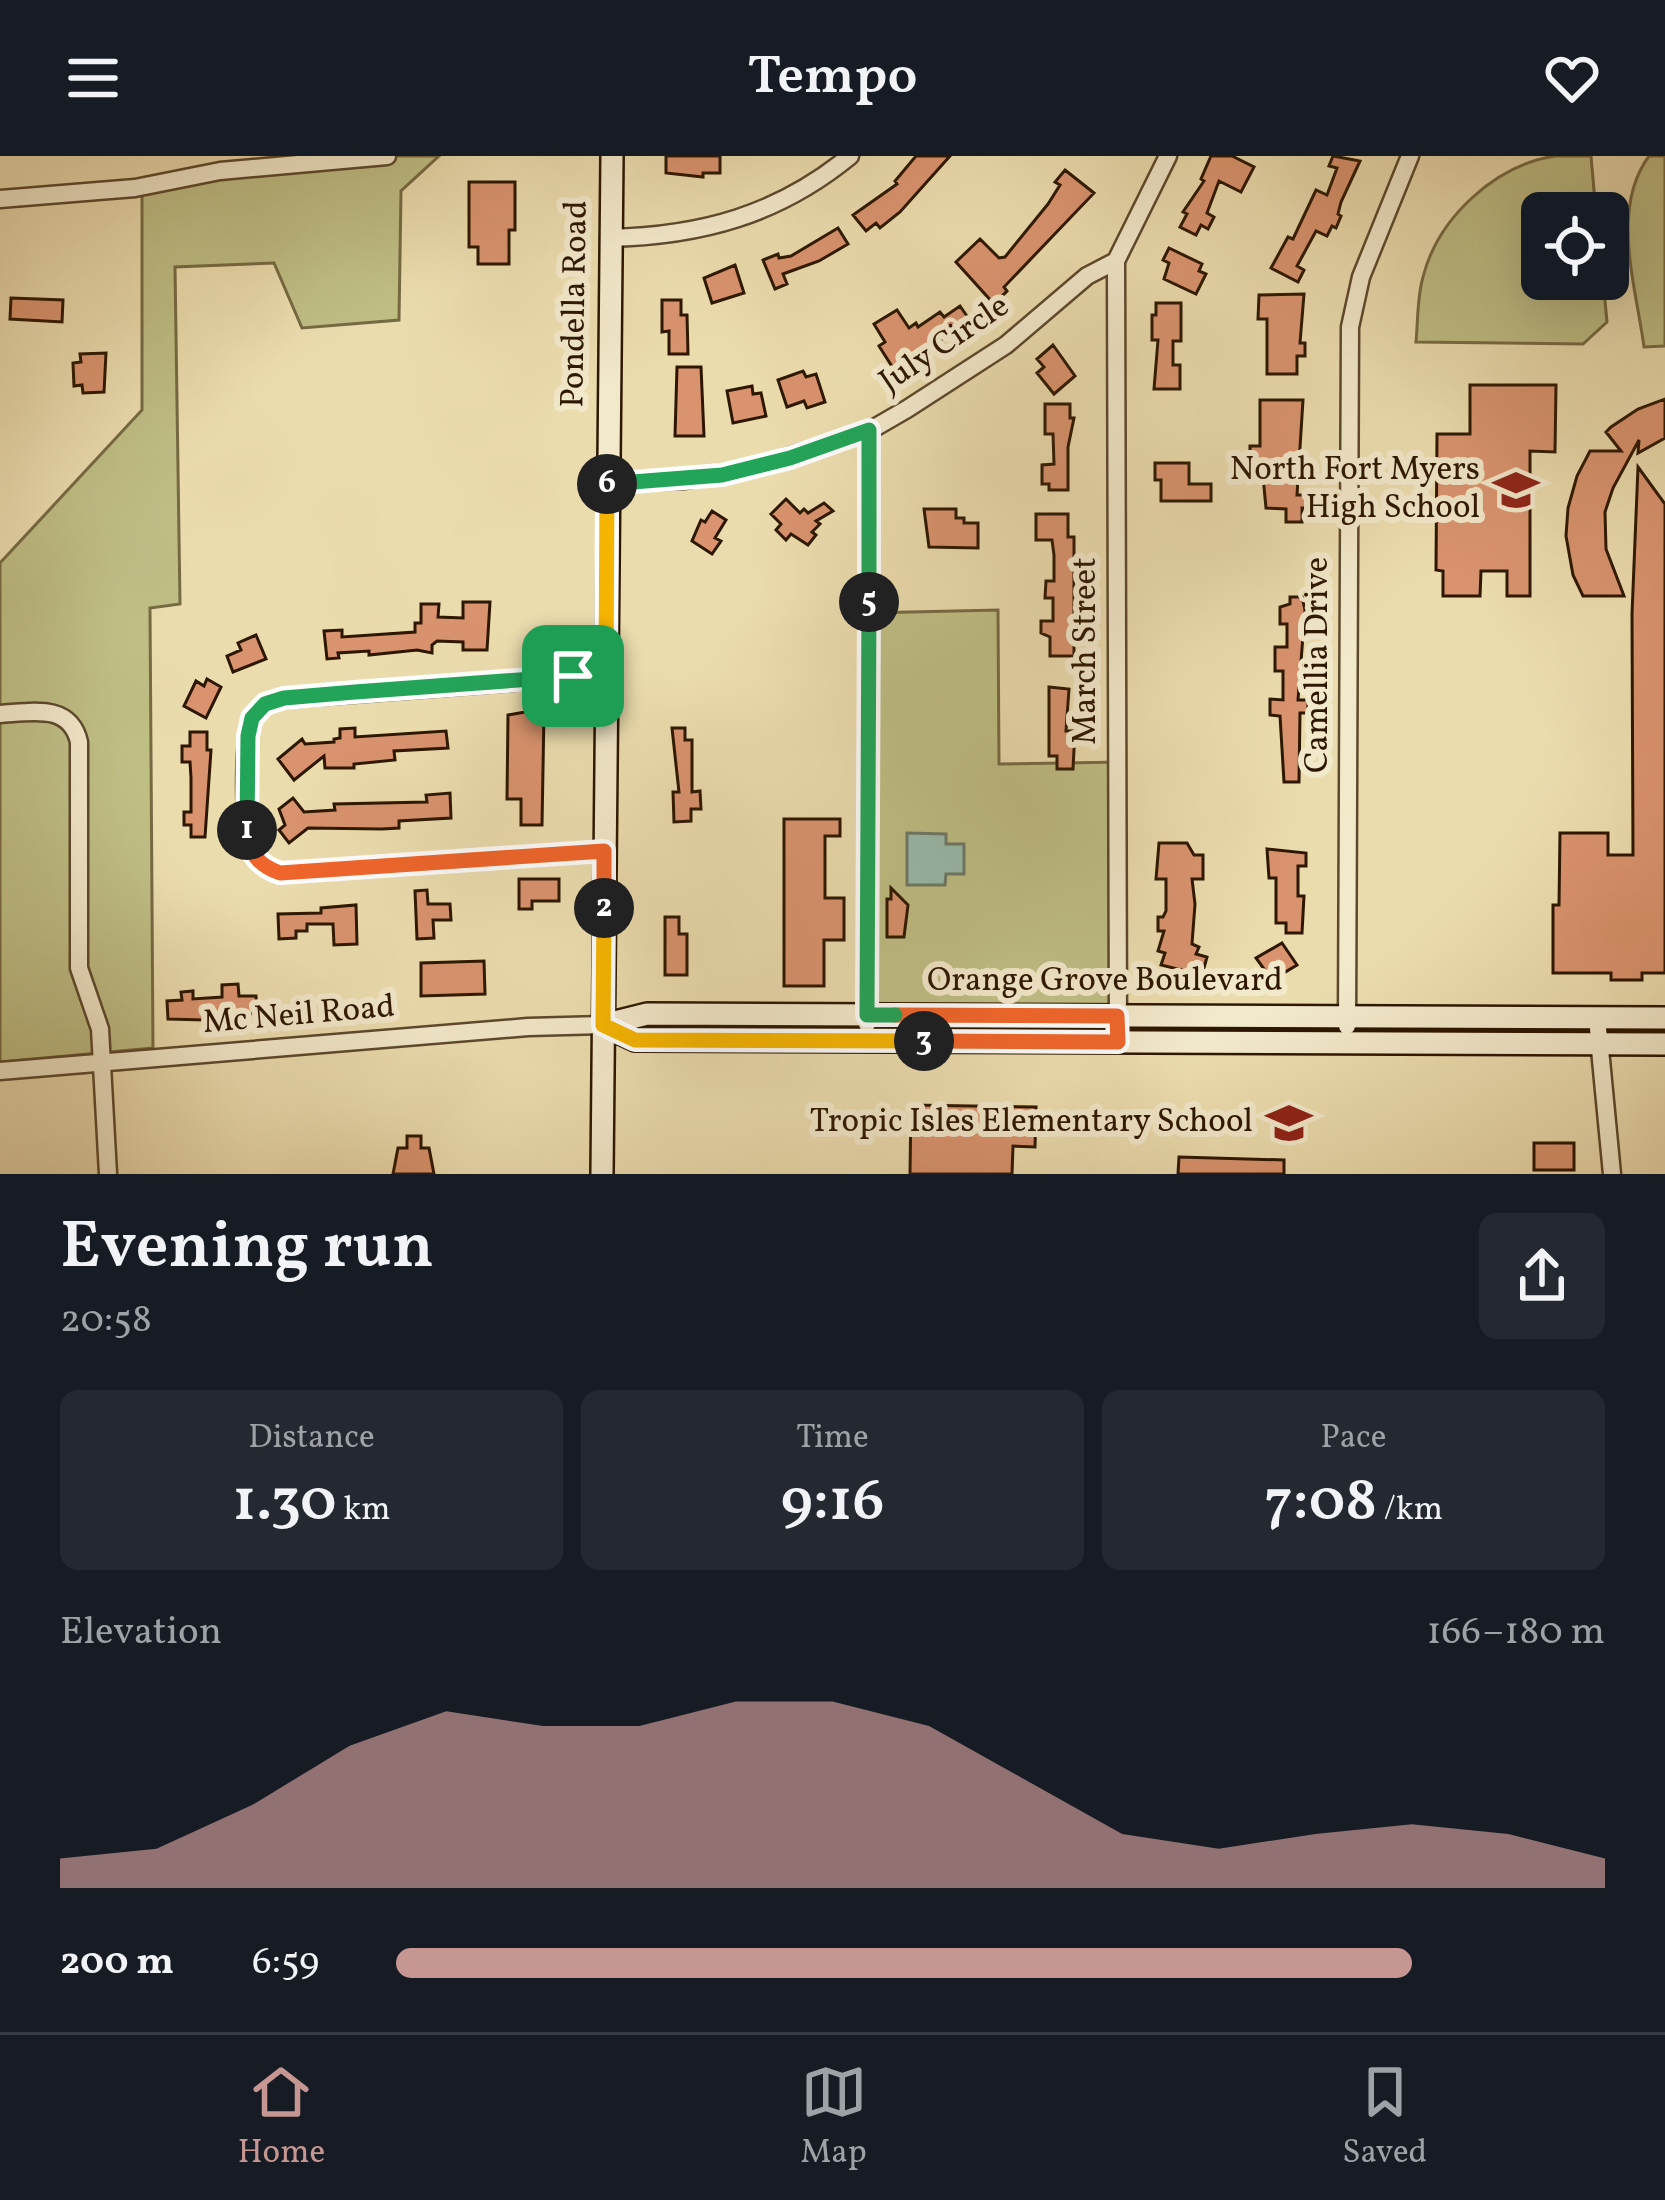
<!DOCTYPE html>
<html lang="en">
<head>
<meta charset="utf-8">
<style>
  body { margin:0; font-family:Vollkorn,serif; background:#242831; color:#f1f3f6; height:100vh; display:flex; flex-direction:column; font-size:45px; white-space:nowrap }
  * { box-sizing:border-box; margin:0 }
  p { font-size:39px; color:#9ea1a6 }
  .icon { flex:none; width:66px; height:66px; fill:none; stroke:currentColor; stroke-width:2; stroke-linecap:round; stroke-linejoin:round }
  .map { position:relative; height:1018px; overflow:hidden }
  .drawer { display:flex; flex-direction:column; background:#171b24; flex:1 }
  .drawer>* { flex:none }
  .controls { position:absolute; left:1521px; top:36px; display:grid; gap:24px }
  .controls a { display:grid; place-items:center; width:108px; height:108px; border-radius:18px; background:#171b24; box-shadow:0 12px 48px #0002; font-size:60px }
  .pin { position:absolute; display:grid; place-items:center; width:102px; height:102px; color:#fff; margin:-51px; border-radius:24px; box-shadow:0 6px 18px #0006 }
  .km { position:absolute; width:60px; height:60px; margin:-30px; border-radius:50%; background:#222; color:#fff; font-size:33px; line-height:60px; text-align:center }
  .round { display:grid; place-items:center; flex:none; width:126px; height:126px; border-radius:18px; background:#242831 }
  .summary { display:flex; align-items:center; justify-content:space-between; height:204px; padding:0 60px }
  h1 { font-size:66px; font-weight:600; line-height:90px }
  .stats { display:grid; grid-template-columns:repeat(3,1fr); gap:18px; height:204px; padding:12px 60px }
  .stats div { display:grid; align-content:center; border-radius:18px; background:#242831; text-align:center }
  .stats b { font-size:60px; font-weight:600 }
  .stats small { font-size:33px; font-weight:400 }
  .stats p { font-size:33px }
  .chart { height:336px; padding:24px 60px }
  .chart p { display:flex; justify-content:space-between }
  .chart svg { width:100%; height:216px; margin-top:12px; fill:#c59692; opacity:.7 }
  ul { padding:0 60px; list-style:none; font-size:39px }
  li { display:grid; grid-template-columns:192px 144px 1fr; align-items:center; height:90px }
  li i { height:30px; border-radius:15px; background:#c59692 }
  header { display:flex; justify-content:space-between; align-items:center; height:156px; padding:0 60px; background:#171b24; font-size:54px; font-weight:600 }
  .dock { display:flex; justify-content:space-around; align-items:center; height:168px; border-top:3px solid #363941; background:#171b24; font-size:33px; color:#9ea1a6 }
  .dock a { display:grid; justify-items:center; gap:6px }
  .dock .selected { color:#c59692 }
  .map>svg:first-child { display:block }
  .green { fill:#bfbe85; stroke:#766a42; stroke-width:3 }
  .water { fill:#98bbad; stroke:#6d7968; stroke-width:3 }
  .building { fill:#d9936e; stroke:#2d1700; stroke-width:3 }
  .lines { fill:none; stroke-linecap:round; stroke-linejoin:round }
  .street-casing { stroke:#5c482c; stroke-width:21 }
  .secondary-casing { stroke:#2d1700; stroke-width:26 }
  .street { stroke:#f2e8ca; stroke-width:16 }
  .secondary { stroke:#f2e8ca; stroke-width:21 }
  .split-1-casing { stroke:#fff; stroke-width:24 }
  .split-2-casing { stroke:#fff; stroke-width:24 }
  .split-3-casing { stroke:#fff; stroke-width:24 }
  .split-4-casing { stroke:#fff; stroke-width:24 }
  .split-5-casing { stroke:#fff; stroke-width:24 }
  .split-6-casing { stroke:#fff; stroke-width:24 }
  .split-7-casing { stroke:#fff; stroke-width:24 }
  .split-1 { stroke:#22a559; stroke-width:15 }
  .split-2 { stroke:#f0652b; stroke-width:15 }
  .split-3 { stroke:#f5b400; stroke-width:15 }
  .split-4 { stroke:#f0652b; stroke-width:15 }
  .split-5 { stroke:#22a559; stroke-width:15 }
  .split-6 { stroke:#22a559; stroke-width:15 }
  .split-7 { stroke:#f5b400; stroke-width:15 }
  .labels { text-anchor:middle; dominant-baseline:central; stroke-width:12; stroke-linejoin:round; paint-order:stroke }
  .street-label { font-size:33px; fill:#2d1700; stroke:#f2e8ca }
  .poi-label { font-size:33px; fill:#2d1700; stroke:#f2e8ca; text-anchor:end }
</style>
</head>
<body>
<header><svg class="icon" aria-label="menu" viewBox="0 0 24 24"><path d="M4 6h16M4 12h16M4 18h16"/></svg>Tempo<svg class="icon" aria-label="heart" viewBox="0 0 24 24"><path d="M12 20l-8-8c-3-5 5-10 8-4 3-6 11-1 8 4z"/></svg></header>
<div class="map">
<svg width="1665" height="1018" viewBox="0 0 1665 1018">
  <rect width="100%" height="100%" fill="#ebdcae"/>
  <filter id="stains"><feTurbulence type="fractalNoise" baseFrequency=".00167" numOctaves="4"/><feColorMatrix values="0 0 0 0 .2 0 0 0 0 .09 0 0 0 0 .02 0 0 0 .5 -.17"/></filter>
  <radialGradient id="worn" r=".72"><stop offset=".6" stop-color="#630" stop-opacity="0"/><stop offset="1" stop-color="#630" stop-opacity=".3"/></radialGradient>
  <!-- green -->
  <path class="green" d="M 337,0 L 439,0 L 401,35 L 399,164 L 302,172 L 274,107 L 175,111 L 180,448 L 150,452 L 153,892 L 0,906 L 0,407 L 142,254 L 142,24 Z
    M 1555,0 L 1591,0 L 1596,57 L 1542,57 L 1542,123 L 1603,123 L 1607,166 L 1583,188 L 1416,186 C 1418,165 1417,142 1423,121 C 1438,62 1495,9 1555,0 Z
    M 1649,0 L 1665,0 L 1665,190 L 1644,191 C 1636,130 1610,53 1649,0 Z
    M 998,454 L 999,608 L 1122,606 L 1123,852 L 871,851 L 866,457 Z"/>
  <!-- water -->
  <path class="water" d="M 907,677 L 946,678 L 946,688 L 964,688 L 964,718 L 946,718 L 945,729 L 907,729 Z"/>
  <!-- building -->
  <path class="building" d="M 666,0 L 720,0 L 720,17 L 703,17 L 703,21 L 666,17 Z
    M 916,0 L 950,0 L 900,56 L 880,72 L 876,67 L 866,75 L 853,59 L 897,28 L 895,25 Z
    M 1211,0 L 1232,0 L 1254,11 L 1241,36 L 1219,25 L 1207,57 L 1214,61 L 1208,73 L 1201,69 L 1196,79 L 1180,71 L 1187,58 L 1183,56 L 1204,25 L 1201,23 Z
    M 1333,0 L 1360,5 L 1341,46 L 1338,58 L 1341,60 L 1336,72 L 1332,70 L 1327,80 L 1316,75 L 1297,110 L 1304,114 L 1298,126 L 1271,112 L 1288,81 L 1293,83 L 1316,34 L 1327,39 L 1337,12 L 1329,10 Z
    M 1065,14 L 1094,37 L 1004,131 L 1007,135 L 994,148 L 956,106 L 980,83 L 999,102 L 1005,101 L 1048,48 L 1060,29 L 1055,26 Z
    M 469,26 L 515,26 L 515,74 L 509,74 L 509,108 L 478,108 L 478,91 L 469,91 Z
    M 838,72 L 848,88 L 819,105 L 783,118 L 787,128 L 775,133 L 763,104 L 778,98 L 779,102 L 791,100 Z
    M 1169,92 L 1202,108 L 1199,115 L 1206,118 L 1196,138 L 1164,123 L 1169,107 L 1163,104 Z
    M 735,109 L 744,137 L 712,147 L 704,122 Z
    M 1304,138 L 1300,187 L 1305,187 L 1305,200 L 1297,200 L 1297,218 L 1267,218 L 1267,163 L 1258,163 L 1259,139 Z
    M 11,142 L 63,144 L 62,166 L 10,163 Z
    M 662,144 L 681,144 L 681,159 L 687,159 L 688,198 L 669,198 L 669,175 L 662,176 Z
    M 1156,147 L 1181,147 L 1181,185 L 1173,185 L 1173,209 L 1180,209 L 1180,233 L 1154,233 L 1158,184 L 1152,184 L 1152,159 L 1156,159 Z
    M 960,150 L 971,166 L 893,212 L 879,190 L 885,186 L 874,168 L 897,154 L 909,172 L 916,167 L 918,171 L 940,156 L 944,161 Z
    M 1053,189 L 1075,220 L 1054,238 L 1037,217 L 1044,211 L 1037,203 Z
    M 106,197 L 104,236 L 83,237 L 82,229 L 74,230 L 73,207 L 81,206 L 80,198 Z
    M 677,211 L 701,211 L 704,280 L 675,280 Z
    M 803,215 L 806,221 L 816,218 L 825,246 L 807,252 L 804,245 L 787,251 L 778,224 Z
    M 1470,229 L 1556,229 L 1555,296 L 1530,295 L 1530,440 L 1507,440 L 1507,415 L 1481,415 L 1480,440 L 1443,440 L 1443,415 L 1436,414 L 1437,278 L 1470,278 Z
    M 752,230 L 753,238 L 761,237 L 766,260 L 733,267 L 727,235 Z
    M 1665,243 L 1665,282 L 1638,297 L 1639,284 L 1613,332 L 1605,356 L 1606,393 L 1624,440 L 1583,440 L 1573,419 L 1566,380 L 1568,352 L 1577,320 L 1590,295 L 1621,295 L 1606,276 L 1611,271 L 1638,253 Z
    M 1260,244 L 1303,244 L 1297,339 L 1310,339 L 1310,352 L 1302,352 L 1302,366 L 1286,366 L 1286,353 L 1266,352 L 1262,310 L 1250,310 L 1250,290 L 1260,290 Z
    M 1045,248 L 1070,248 L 1070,262 L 1074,262 L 1068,291 L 1068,334 L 1049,334 L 1049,328 L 1042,328 L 1042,309 L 1054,308 L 1053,278 L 1045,278 Z
    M 1155,307 L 1189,307 L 1189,328 L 1211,328 L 1211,345 L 1161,345 L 1161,324 L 1155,324 Z
    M 1638,311 L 1665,348 L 1665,817 L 1642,817 L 1642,824 L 1611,824 L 1611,817 L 1553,817 L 1553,749 L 1559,749 L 1560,677 L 1608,677 L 1608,699 L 1633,699 L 1632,458 Z
    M 786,343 L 800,357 L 804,353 L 808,357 L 824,347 L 833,355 L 816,365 L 820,368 L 812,376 L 816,379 L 808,389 L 791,378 L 786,384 L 776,374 L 781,368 L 771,358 Z
    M 924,353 L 956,353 L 956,362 L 964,362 L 964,367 L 978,367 L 978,392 L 929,391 Z
    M 712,355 L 726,364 L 715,382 L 721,385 L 712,398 L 692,385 L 701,364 L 705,366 Z
    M 1036,358 L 1068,358 L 1068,381 L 1074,381 L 1074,500 L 1050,500 L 1050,481 L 1041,477 L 1041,465 L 1053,465 L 1053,442 L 1045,442 L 1046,425 L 1054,425 L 1054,399 L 1052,384 L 1036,384 Z
    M 1290,441 L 1302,441 L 1305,454 L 1298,544 L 1308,544 L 1308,557 L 1300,557 L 1299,626 L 1284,626 L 1280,560 L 1270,559 L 1270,543 L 1283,544 L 1283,515 L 1275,515 L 1275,491 L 1287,491 L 1287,468 L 1280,468 L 1280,451 L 1290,448 Z
    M 463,446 L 490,446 L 487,494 L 463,494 L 463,486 L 437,485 L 432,489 L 432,497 L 417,494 L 369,499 L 369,495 L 338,497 L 339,502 L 327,503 L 324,475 L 342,474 L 342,481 L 415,476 L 415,467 L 421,467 L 421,448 L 439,448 L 438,461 L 463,462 Z
    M 256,479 L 266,503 L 233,516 L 227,500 L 241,494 L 238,487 Z
    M 207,523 L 221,531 L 206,562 L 184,550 L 196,525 L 204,530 Z
    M 1049,531 L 1069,533 L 1066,575 L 1075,575 L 1073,613 L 1057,613 L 1057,600 L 1049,600 Z
    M 525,556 L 544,556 L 542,669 L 521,669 L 521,643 L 507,643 L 508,559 Z
    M 355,572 L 355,581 L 446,575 L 448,592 L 394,595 L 395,604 L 354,608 L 354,612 L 325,612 L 324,600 L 294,624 L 278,603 L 302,583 L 305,588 L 334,586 L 334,583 L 340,582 L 340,573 Z
    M 672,572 L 685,572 L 685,584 L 692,584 L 692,636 L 700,635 L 701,653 L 691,653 L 691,665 L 674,666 L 673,636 L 679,636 Z
    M 190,576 L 207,576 L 207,594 L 211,594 L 205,681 L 191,681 L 191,669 L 184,669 L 184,656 L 191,656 L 191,622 L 190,606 L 182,606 L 182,590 L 190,590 Z
    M 450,637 L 451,662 L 399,665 L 399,672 L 382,673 L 308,672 L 289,687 L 279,674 L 285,669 L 279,653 L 293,642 L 304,656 L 335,654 L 334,648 L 427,646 L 426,639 Z
    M 784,663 L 840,663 L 840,680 L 825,680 L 825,742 L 844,742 L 844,784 L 824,784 L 824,830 L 784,830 Z
    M 1159,687 L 1187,687 L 1194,699 L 1203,699 L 1203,723 L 1192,723 L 1195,748 L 1192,788 L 1199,791 L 1196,798 L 1207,801 L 1202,819 L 1161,809 L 1165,797 L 1158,795 L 1164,775 L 1158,775 L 1158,761 L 1163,761 L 1166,755 L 1166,723 L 1156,723 Z
    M 1267,693 L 1306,697 L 1306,710 L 1298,710 L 1298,740 L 1304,740 L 1302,777 L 1286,777 L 1286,767 L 1276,767 L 1276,722 L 1269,722 Z
    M 519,723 L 559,723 L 559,745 L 532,745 L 532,753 L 519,753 Z
    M 891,732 L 908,749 L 904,781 L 887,781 L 887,743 L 891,743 Z
    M 427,734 L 428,748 L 450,748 L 451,764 L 433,764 L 434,782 L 417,783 L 415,735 Z
    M 356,749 L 357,788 L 334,789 L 333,768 L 307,768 L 307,775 L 296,775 L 296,782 L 279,783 L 278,758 L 321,757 L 321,752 Z
    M 665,761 L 679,761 L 679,778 L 687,778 L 687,819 L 665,819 Z
    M 1282,787 L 1297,809 L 1272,824 L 1256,802 Z
    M 484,805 L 485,838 L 421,840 L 421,807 Z
    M 238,828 L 239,840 L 256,840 L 257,858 L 240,858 L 240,863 L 228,864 L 228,856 L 203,858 L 204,864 L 168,863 L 167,845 L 182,844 L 181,836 L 193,835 L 193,843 L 222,841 L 222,829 Z
    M 911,949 L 1036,951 L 1035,991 L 1013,990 L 1012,1018 L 910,1018 Z
    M 407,980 L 421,980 L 421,992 L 429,992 L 434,1018 L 393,1018 L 398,992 L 407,992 Z
    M 1534,987 L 1574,987 L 1574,1014 L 1534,1014 Z
    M 1179,1001 L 1284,1004 L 1284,1018 L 1178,1018 Z"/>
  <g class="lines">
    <!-- street casing -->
    <g class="street-casing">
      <path id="street" d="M 0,43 L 135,32 L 220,15 L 387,0
        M 609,82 C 701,80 778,59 850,0
        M 1116,105 L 1118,885
        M 607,327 L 685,324 L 750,313 L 869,275 L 907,253 L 1006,189 L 1087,120 L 1116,105 L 1168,0
        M 0,558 C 32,556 70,547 79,586 L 79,812 L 100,873 L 108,1018
        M 604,695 L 281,717 C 268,712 258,708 252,695 C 243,676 243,580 252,562 C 259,549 271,546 284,543 L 606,519
        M 1597,862 L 1612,1018
        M 867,868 L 869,275
        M 1347,870 L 1350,171 L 1361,121 L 1410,0
        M 0,915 L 528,871 L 603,869"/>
    </g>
    <!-- secondary casing -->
    <g class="secondary-casing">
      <path id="secondary" d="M 603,869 L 635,884 L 1665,888
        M 603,869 L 647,858 L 1665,862
        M 602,1018 L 612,0"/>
    </g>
    <!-- street -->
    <use href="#street" class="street"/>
    <!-- secondary -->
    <use href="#secondary" class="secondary"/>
  </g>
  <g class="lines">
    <!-- split-1 casing -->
    <g class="split-1-casing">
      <path id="split-1" d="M 247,674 L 248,580 L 252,562 L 265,548 L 284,542 L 355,536 L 573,520"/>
    </g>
    <!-- split-2 casing -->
    <g class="split-2-casing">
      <path id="split-2" d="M 247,674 C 248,697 259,710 280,717 L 604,695 L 604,752"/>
    </g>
    <!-- split-3 casing -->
    <g class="split-3-casing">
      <path id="split-3" d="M 604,752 L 603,869 L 635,884 L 924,885"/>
    </g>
    <!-- split-4 casing -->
    <g class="split-4-casing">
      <path id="split-4" d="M 895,859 L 1117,860 L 1118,886 L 924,885"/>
    </g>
    <!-- split-5 casing -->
    <g class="split-5-casing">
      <path id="split-5" d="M 869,446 L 867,859 L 895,859"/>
    </g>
    <!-- split-6 casing -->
    <g class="split-6-casing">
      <path id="split-6" d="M 607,328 L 722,319 L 790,302 L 869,274 L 869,446"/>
    </g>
    <!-- split-7 casing -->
    <g class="split-7-casing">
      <path id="split-7" d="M 573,520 L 606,519 L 607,328"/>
    </g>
    <!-- split-1 -->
    <use href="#split-1" class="split-1"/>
    <!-- split-2 -->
    <use href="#split-2" class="split-2"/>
    <!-- split-3 -->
    <use href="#split-3" class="split-3"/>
    <!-- split-4 -->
    <use href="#split-4" class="split-4"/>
    <!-- split-5 -->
    <use href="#split-5" class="split-5"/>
    <!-- split-6 -->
    <use href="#split-6" class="split-6"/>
    <!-- split-7 -->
    <use href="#split-7" class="split-7"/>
  </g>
  <!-- icons -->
  <defs>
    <g id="school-bare" transform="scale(3.6)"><path d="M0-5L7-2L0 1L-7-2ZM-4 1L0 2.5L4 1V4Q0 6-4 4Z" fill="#8f2418" stroke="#f2e8ca" stroke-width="2.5" paint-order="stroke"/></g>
  </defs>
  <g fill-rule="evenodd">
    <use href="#school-bare" x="1516" y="334"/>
    <use href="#school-bare" x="1289" y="967"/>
  </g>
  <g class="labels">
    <!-- street labels -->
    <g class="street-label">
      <text transform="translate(576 148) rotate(-89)">Pondella Road</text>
      <text transform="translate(945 189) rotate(-34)">July Circle</text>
      <text transform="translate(1087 495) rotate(-90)">March Street</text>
      <text transform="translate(1319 509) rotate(-90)">Camellia Drive</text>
      <text x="1105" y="826">Orange Grove Boulevard</text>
      <text transform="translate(299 860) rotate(-5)">Mc Neil Road</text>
    </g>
    <!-- poi labels -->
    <g class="poi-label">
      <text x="1480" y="315">North Fort Myers<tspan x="1480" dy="38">High School</tspan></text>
      <text x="1253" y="967">Tropic Isles Elementary School</text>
    </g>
  </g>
  <rect width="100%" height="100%" filter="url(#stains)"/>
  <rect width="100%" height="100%" fill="url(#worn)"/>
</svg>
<div class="controls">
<a><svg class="icon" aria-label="locate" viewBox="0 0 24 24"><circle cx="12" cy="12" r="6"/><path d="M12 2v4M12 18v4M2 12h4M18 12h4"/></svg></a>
</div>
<div class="pin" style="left:573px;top:520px;background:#1e9e55"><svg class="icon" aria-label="arrive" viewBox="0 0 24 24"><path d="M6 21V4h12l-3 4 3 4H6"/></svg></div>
<b class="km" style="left:247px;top:674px">1</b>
<b class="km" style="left:604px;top:752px">2</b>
<b class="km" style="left:924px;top:885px">3</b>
<b class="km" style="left:869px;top:446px">5</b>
<b class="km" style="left:607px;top:328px">6</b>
</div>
<section class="drawer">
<div class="summary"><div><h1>Evening run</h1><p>20:58</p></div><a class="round"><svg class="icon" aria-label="share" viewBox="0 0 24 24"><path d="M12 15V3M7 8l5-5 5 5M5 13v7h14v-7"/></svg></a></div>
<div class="stats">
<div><p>Distance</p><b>1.30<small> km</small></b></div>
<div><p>Time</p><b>9:16</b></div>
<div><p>Pace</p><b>7:08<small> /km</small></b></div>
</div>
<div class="chart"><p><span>Elevation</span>166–180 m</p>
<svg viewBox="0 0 160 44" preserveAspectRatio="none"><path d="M0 44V38L10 36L20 27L30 15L40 8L50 11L60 11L70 6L80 6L90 11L100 22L110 33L120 36L130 33L140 31L150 33L160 38V44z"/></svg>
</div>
<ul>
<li><b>200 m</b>6:59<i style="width:84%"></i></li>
</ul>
</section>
<nav class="dock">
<a class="selected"><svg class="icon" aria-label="home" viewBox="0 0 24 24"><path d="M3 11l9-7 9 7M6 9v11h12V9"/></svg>Home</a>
<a><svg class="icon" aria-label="map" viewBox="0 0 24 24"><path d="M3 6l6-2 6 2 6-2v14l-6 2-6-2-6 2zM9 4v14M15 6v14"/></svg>Map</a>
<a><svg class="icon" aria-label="saved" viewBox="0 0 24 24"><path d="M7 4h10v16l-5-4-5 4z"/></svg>Saved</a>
</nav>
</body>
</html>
